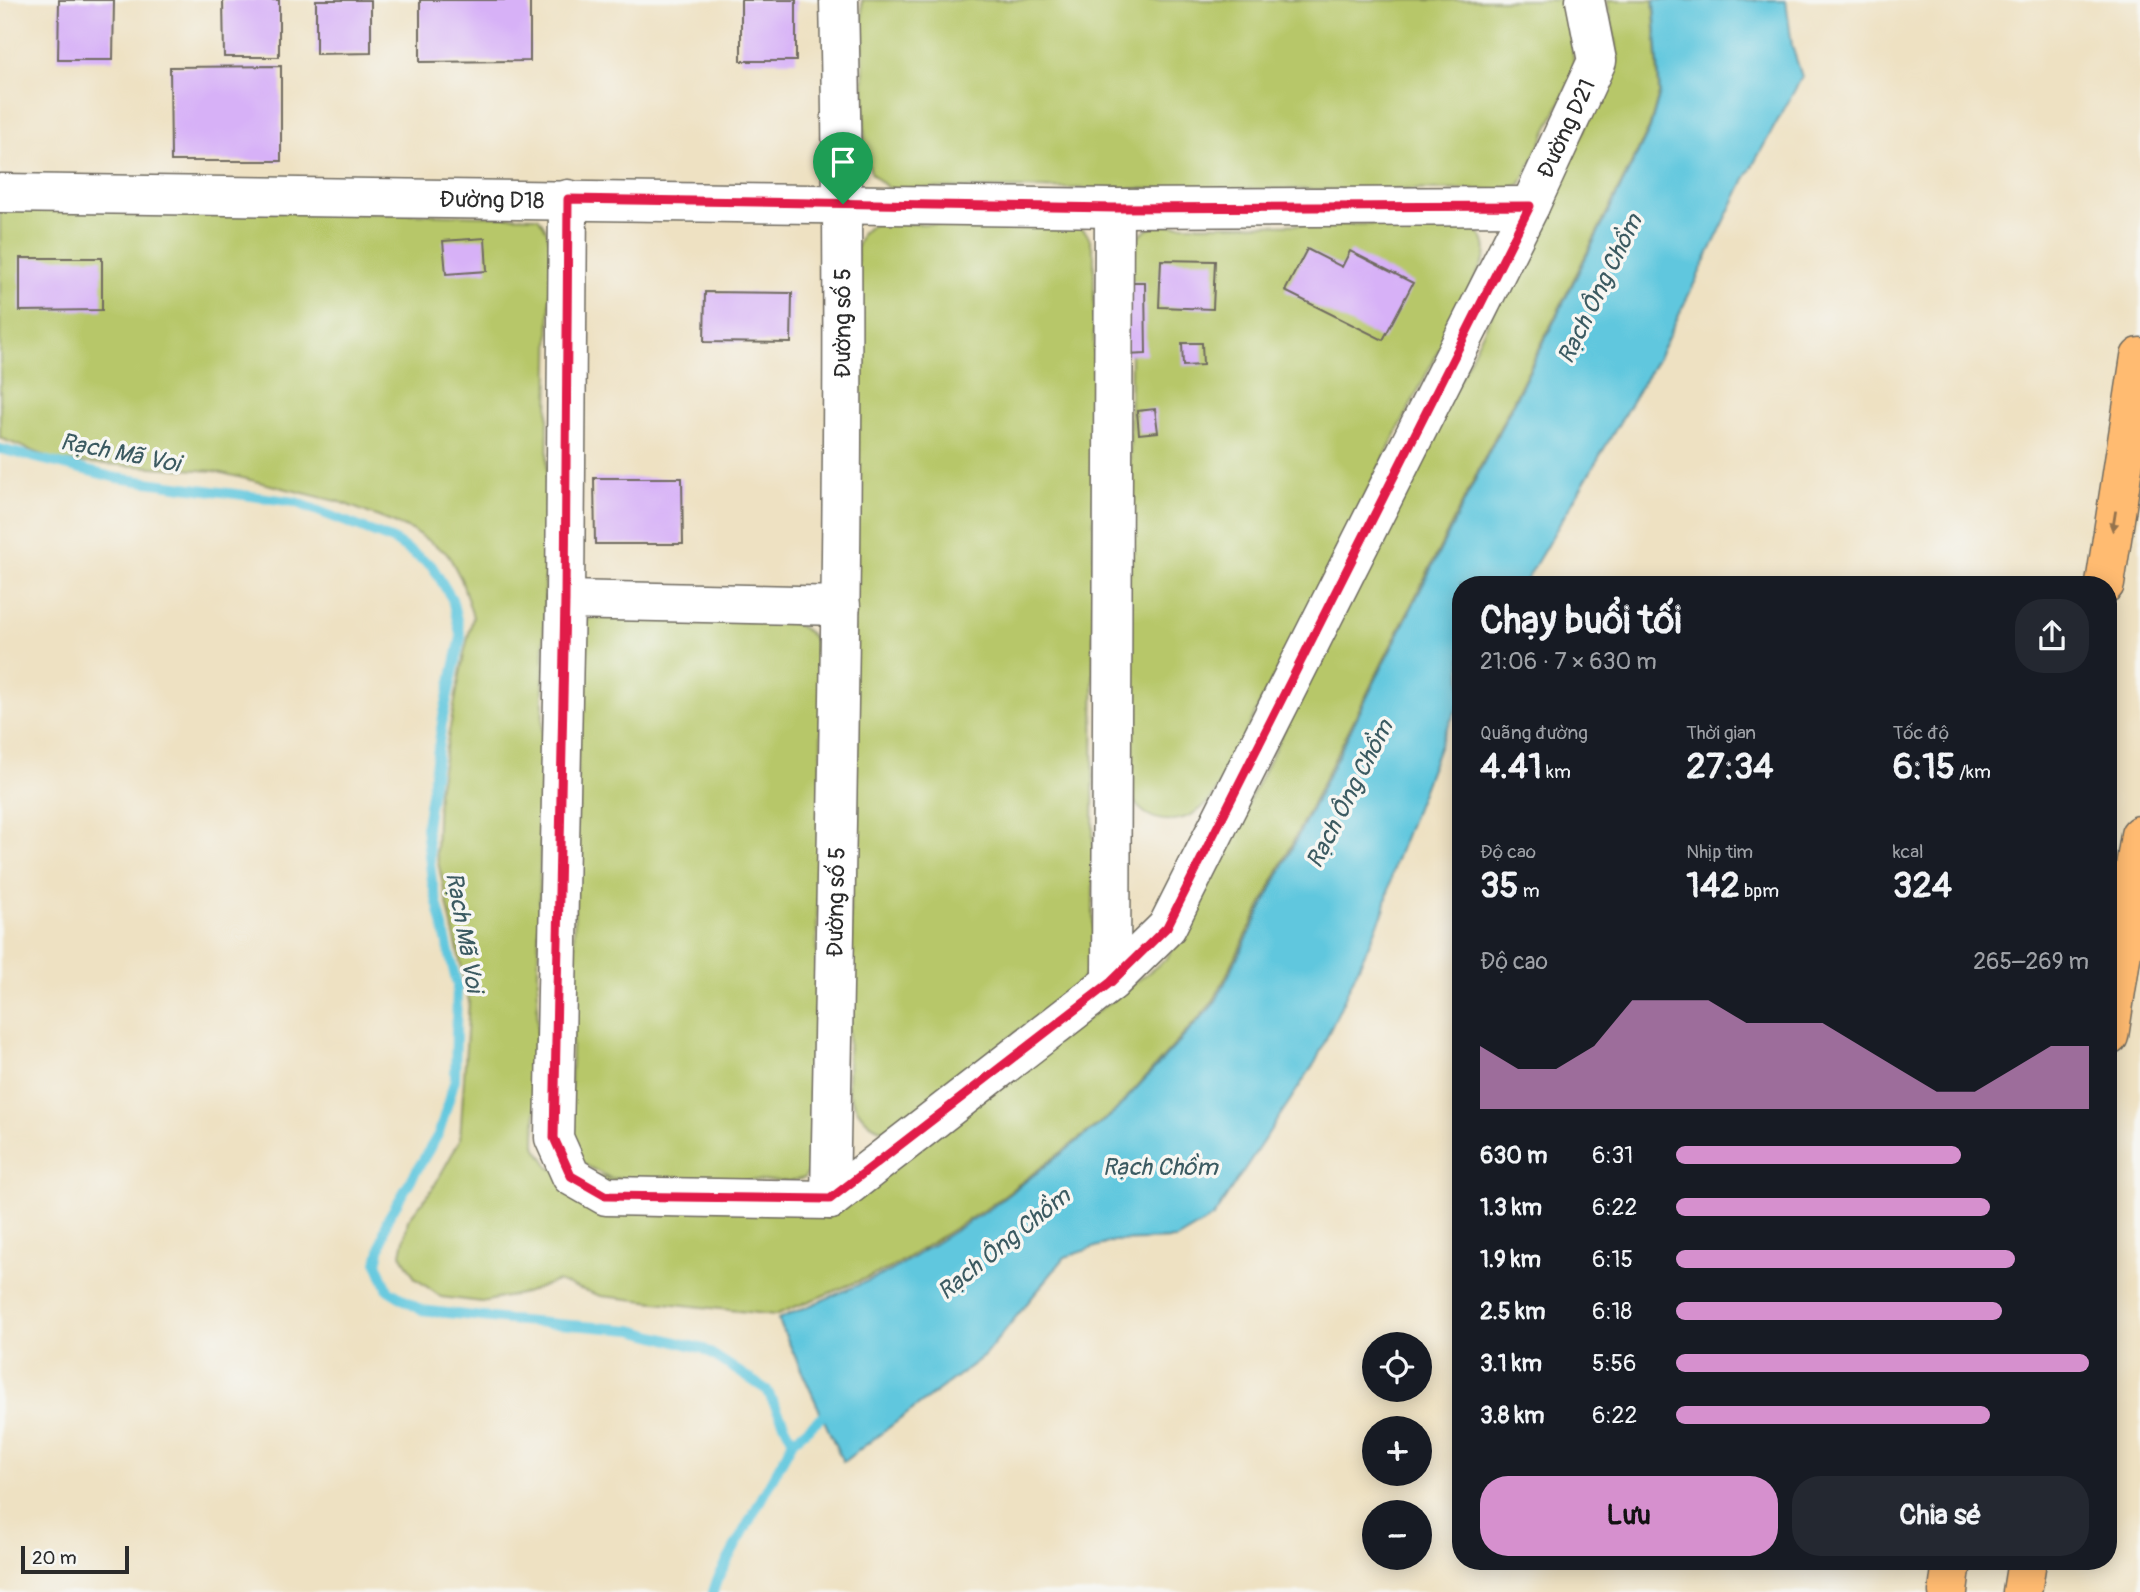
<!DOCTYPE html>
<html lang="vi">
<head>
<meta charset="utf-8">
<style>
  body { margin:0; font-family:Pangolin,sans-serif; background:#242831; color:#f1f3f6; height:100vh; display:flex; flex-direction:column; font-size:26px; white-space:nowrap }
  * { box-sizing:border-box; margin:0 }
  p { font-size:23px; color:#9ea1a6 }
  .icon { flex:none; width:38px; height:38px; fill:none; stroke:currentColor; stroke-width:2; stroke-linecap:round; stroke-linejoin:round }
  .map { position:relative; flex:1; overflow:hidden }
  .sheet { position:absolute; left:1452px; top:576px; width:665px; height:994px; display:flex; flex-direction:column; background:#171b24; border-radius:28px; box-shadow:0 4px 18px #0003 }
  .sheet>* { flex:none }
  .controls { position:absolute; left:1362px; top:1332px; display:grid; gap:14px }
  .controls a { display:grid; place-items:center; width:70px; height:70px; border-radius:50%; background:#171b24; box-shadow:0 4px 18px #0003; font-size:35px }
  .scale { position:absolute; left:21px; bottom:18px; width:108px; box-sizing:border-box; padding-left:7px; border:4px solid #2b2b2b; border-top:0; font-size:19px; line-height:24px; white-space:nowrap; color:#2b2b2b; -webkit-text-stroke:5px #f6f6f2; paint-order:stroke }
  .pin { position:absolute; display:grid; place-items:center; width:60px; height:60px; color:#fff; margin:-72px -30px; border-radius:50% 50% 50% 0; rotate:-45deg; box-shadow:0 0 7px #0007 }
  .pin .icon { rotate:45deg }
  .round { display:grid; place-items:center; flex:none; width:74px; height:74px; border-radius:28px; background:#242831 }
  .summary { display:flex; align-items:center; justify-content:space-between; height:119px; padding:0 28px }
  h1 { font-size:38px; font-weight:700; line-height:52px }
  .figures { display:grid; grid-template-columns:repeat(3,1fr); gap:10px; height:119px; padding:7px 28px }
  .figures div { display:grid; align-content:center }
  .figures b { font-size:35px; font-weight:700 }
  .figures small { font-size:19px; font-weight:400 }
  .figures p { font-size:19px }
  .chart { height:196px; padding:14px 28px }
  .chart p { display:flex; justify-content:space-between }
  .chart svg { width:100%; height:126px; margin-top:7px; fill:#d690ce; opacity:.7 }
  .primary-button { display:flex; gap:14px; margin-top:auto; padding:14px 28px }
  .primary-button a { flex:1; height:80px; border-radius:28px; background:#d690ce; color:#111; font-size:28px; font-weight:700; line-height:80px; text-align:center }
  .primary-button a+a { background:#242831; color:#f1f3f6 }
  ul { padding:0 28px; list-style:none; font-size:23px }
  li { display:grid; grid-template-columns:112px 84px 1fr; align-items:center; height:52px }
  li i { height:18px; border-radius:9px; background:#d690ce }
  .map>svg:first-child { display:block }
  .green { fill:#b7c769; stroke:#71794a; stroke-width:2 }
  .water { fill:#61c7de; stroke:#467984; stroke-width:2 }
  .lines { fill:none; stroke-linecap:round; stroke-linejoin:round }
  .stream { stroke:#61c7de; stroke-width:10 }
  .building { fill:#d7b1f7 }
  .minor-casing { stroke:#6f6b60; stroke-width:41 }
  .major-casing { stroke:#6f6b60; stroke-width:41 }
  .minor { stroke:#fff; stroke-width:38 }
  .major { stroke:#ffbb71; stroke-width:38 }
  .oneway { fill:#95734e }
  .route-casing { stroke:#fff; stroke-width:14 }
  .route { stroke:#e11d48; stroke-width:9 }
  .labels { text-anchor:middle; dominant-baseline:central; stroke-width:7; stroke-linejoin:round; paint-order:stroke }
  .street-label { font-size:23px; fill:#2b2b2b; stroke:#f6f6f2 }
  .water-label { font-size:24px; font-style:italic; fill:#3b5a61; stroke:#f6f6f2 }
</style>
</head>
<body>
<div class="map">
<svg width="2140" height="1592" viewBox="0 0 2140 1592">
  <rect width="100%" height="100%" fill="#f6f6f2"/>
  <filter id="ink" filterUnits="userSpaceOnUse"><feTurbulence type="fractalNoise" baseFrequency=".0143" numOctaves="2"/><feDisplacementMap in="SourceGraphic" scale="14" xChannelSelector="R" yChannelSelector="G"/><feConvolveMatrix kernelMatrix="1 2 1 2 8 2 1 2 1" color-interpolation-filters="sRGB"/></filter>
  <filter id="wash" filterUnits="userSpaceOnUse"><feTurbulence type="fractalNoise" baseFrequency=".00686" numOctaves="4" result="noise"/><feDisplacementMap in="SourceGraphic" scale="28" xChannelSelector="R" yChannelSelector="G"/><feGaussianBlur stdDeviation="1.57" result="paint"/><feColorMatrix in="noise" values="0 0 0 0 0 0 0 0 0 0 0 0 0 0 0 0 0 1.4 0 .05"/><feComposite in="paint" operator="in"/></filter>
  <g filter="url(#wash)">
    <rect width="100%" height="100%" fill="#eee1c2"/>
    <!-- green -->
    <path class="green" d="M 862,0 L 1562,0 L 1572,45 L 1574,64 L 1571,80 L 1521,184 L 1508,190 L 888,188 L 872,174 L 865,156 Z
      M 1607,0 L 1653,0 L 1659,93 L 1649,128 L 1213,1002 L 1114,1112 L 990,1206 L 891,1268 L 775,1315 L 601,1296 L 557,1281 L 525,1293 L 482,1302 L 441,1297 L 415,1278 L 401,1254 L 408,1220 L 433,1188 L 460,1140 L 469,1001 L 436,853 L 438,790 L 464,654 L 473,617 L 461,579 L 448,554 L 412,530 L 340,502 L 214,471 L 58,461 L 0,438 L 0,204 L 538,217 L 547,231 L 551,250 L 535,1145 L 550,1168 L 828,1217 L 1166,959 L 1182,935 L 1614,70 L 1618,57 Z
      M 1072,223 C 1089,230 1090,238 1094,255 L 1093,957 L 1082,981 L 891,1131 C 868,1130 856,1110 848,1091 L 857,246 L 862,233 L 874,224 Z
      M 1458,224 C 1477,231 1489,235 1485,258 L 1214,795 C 1196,821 1157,832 1135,803 C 1131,798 1129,789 1126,783 L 1132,258 C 1136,237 1137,234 1157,225 Z
      M 593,617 L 785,620 C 809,629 813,634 823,657 L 812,1157 L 811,1168 L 804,1178 L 792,1181 L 610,1178 L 581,1163 L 570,1134 L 580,631 L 584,621 Z"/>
    <!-- water -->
    <path class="water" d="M 1654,0 L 1786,0 L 1792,46 L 1802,77 L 1744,181 L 1660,354 L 1524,584 L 1461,584 L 1461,701 L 1445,732 L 1394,865 L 1384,911 L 1316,1061 L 1213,1217 L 1176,1239 L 1114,1241 L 1065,1257 L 984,1356 L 843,1462 L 778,1319 L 891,1271 L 991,1208 L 1113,1114 L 1215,1003 L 1650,129 L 1660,93 Z"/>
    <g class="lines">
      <!-- stream -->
      <path class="stream" d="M 0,449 L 117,478 L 295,502 L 393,540 L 432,566 L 452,599 L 461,637 L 443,717 L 426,826 L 432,881 L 457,985 L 455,1079 L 439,1133 L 387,1220 L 377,1263 L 388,1290 L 421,1310 L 509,1320 L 632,1330 L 704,1349 L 767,1390 L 793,1441
        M 713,1592 L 717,1580 L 793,1441 L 831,1409"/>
    </g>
    <g id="blocks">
      <!-- building -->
      <path class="building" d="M 59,0 L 114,0 L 113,60 L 58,60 Z
        M 223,0 L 279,0 L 279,57 L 224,57 Z
        M 316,0 L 371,0 L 371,53 L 316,54 Z
        M 420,0 L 530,0 L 530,61 L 420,62 Z
        M 741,0 L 796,0 L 796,61 L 741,61 Z
        M 281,66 L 281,161 L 171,161 L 170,67 Z
        M 485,238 L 487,271 L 446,274 L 443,241 Z
        M 1307,249 L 1342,267 L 1350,251 L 1413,283 L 1383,340 L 1285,291 Z
        M 20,258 L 102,258 L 102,310 L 20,311 Z
        M 1161,260 L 1215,261 L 1213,309 L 1159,307 Z
        M 1125,282 L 1145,282 L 1146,354 L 1126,355 Z
        M 705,292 L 792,293 L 791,343 L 704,342 Z
        M 1182,343 L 1202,343 L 1203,365 L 1183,366 Z
        M 1155,409 L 1158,432 L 1139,434 L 1137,411 Z
        M 594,478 L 682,478 L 683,544 L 595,544 Z"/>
    </g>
  </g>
  <g filter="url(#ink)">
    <use href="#blocks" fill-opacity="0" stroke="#6f6b60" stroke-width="2"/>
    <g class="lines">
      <!-- minor casing -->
      <g class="minor-casing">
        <g id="minor">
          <path id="s1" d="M 0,193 L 1114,208 L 1530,206"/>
          <path id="s2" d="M 568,199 L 565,600 L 554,1138 L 571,1176 L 606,1196 L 830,1200 L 1111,982 L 1167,927 L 1530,206 L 1597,61 L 1585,0"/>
          <path d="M 565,600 L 841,606"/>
          <path d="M 1111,982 L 1114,208"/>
          <path id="s3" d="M 830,1200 C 837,800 848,400 839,0"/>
        </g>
      </g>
      <!-- major casing -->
      <g class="major-casing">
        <path id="major" d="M 2105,584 L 2140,357
          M 2109,1036 L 2140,835
          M 1948,1592 L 1952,1561
          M 2022,1592 L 2027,1561"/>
      </g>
      <!-- minor -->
      <use href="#minor" class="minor"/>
      <!-- major -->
      <use href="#major" class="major"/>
    </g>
    <!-- one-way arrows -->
    <defs><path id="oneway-solid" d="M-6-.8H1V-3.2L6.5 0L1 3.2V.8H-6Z" transform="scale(1.75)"/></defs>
    <use class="oneway" href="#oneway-solid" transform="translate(2114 521) rotate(99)"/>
  </g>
  <g class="lines" filter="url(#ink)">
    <!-- route casing -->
    <g class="route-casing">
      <path id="route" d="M 568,199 L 1114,208 L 1530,206 L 1167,927 L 1111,982 L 830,1199 L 606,1196 L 571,1176 L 554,1138 L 565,600 Z"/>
    </g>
    <!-- route -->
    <use href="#route" class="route"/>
  </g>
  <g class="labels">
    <!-- street labels -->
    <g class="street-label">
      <text stroke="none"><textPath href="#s2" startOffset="2572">Đường D21</textPath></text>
      <text stroke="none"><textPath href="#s1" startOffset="492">Đường D18</textPath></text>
      <text stroke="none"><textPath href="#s3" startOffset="877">Đường số 5</textPath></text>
      <text stroke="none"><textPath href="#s3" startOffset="298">Đường số 5</textPath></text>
    </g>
    <!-- water labels -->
    <g class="water-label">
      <text transform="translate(1600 289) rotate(-64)">Rạch Ông Chồm</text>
      <text transform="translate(120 453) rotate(11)">Rạch Mã Voi</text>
      <text transform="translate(1350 794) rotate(-63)">Rạch Ông Chồm</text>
      <text transform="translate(464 932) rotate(80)">Rạch Mã Voi</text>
      <text x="1160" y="1167">Rạch Chồm</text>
      <text transform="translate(1004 1244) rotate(-39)">Rạch Ông Chồm</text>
    </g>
  </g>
</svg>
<div class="controls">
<a><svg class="icon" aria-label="locate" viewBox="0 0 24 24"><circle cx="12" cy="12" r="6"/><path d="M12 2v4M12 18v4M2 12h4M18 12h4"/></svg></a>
<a>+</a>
<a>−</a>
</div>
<div class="scale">20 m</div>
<div class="pin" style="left:843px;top:204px;background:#1e9e55"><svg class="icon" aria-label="arrive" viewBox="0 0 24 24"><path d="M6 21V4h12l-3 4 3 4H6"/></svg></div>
<section class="sheet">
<div class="summary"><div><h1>Chạy buổi tối</h1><p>21:06 · 7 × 630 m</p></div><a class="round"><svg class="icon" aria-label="share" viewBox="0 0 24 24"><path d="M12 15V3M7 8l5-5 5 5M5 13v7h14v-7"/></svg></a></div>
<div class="figures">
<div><p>Quãng đường</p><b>4.41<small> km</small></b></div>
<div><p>Thời gian</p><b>27:34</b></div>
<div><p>Tốc độ</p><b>6:15<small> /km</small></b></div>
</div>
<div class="figures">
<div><p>Độ cao</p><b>35<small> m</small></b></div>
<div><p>Nhịp tim</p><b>142<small> bpm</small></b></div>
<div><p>kcal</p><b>324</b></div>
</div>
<div class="chart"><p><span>Độ cao</span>265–269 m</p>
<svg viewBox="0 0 160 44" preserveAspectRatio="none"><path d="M0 44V22L10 30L20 30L30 22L40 6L50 6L60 6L70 14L80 14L90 14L100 22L110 30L120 38L130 38L140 30L150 22L160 22V44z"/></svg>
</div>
<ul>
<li><b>630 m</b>6:31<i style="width:69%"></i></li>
<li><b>1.3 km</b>6:22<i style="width:76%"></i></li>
<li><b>1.9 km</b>6:15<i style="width:82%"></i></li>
<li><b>2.5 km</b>6:18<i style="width:79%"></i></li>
<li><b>3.1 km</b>5:56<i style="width:100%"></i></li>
<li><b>3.8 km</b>6:22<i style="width:76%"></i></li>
</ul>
<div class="primary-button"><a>Lưu</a><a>Chia sẻ</a></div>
</section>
</div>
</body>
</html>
